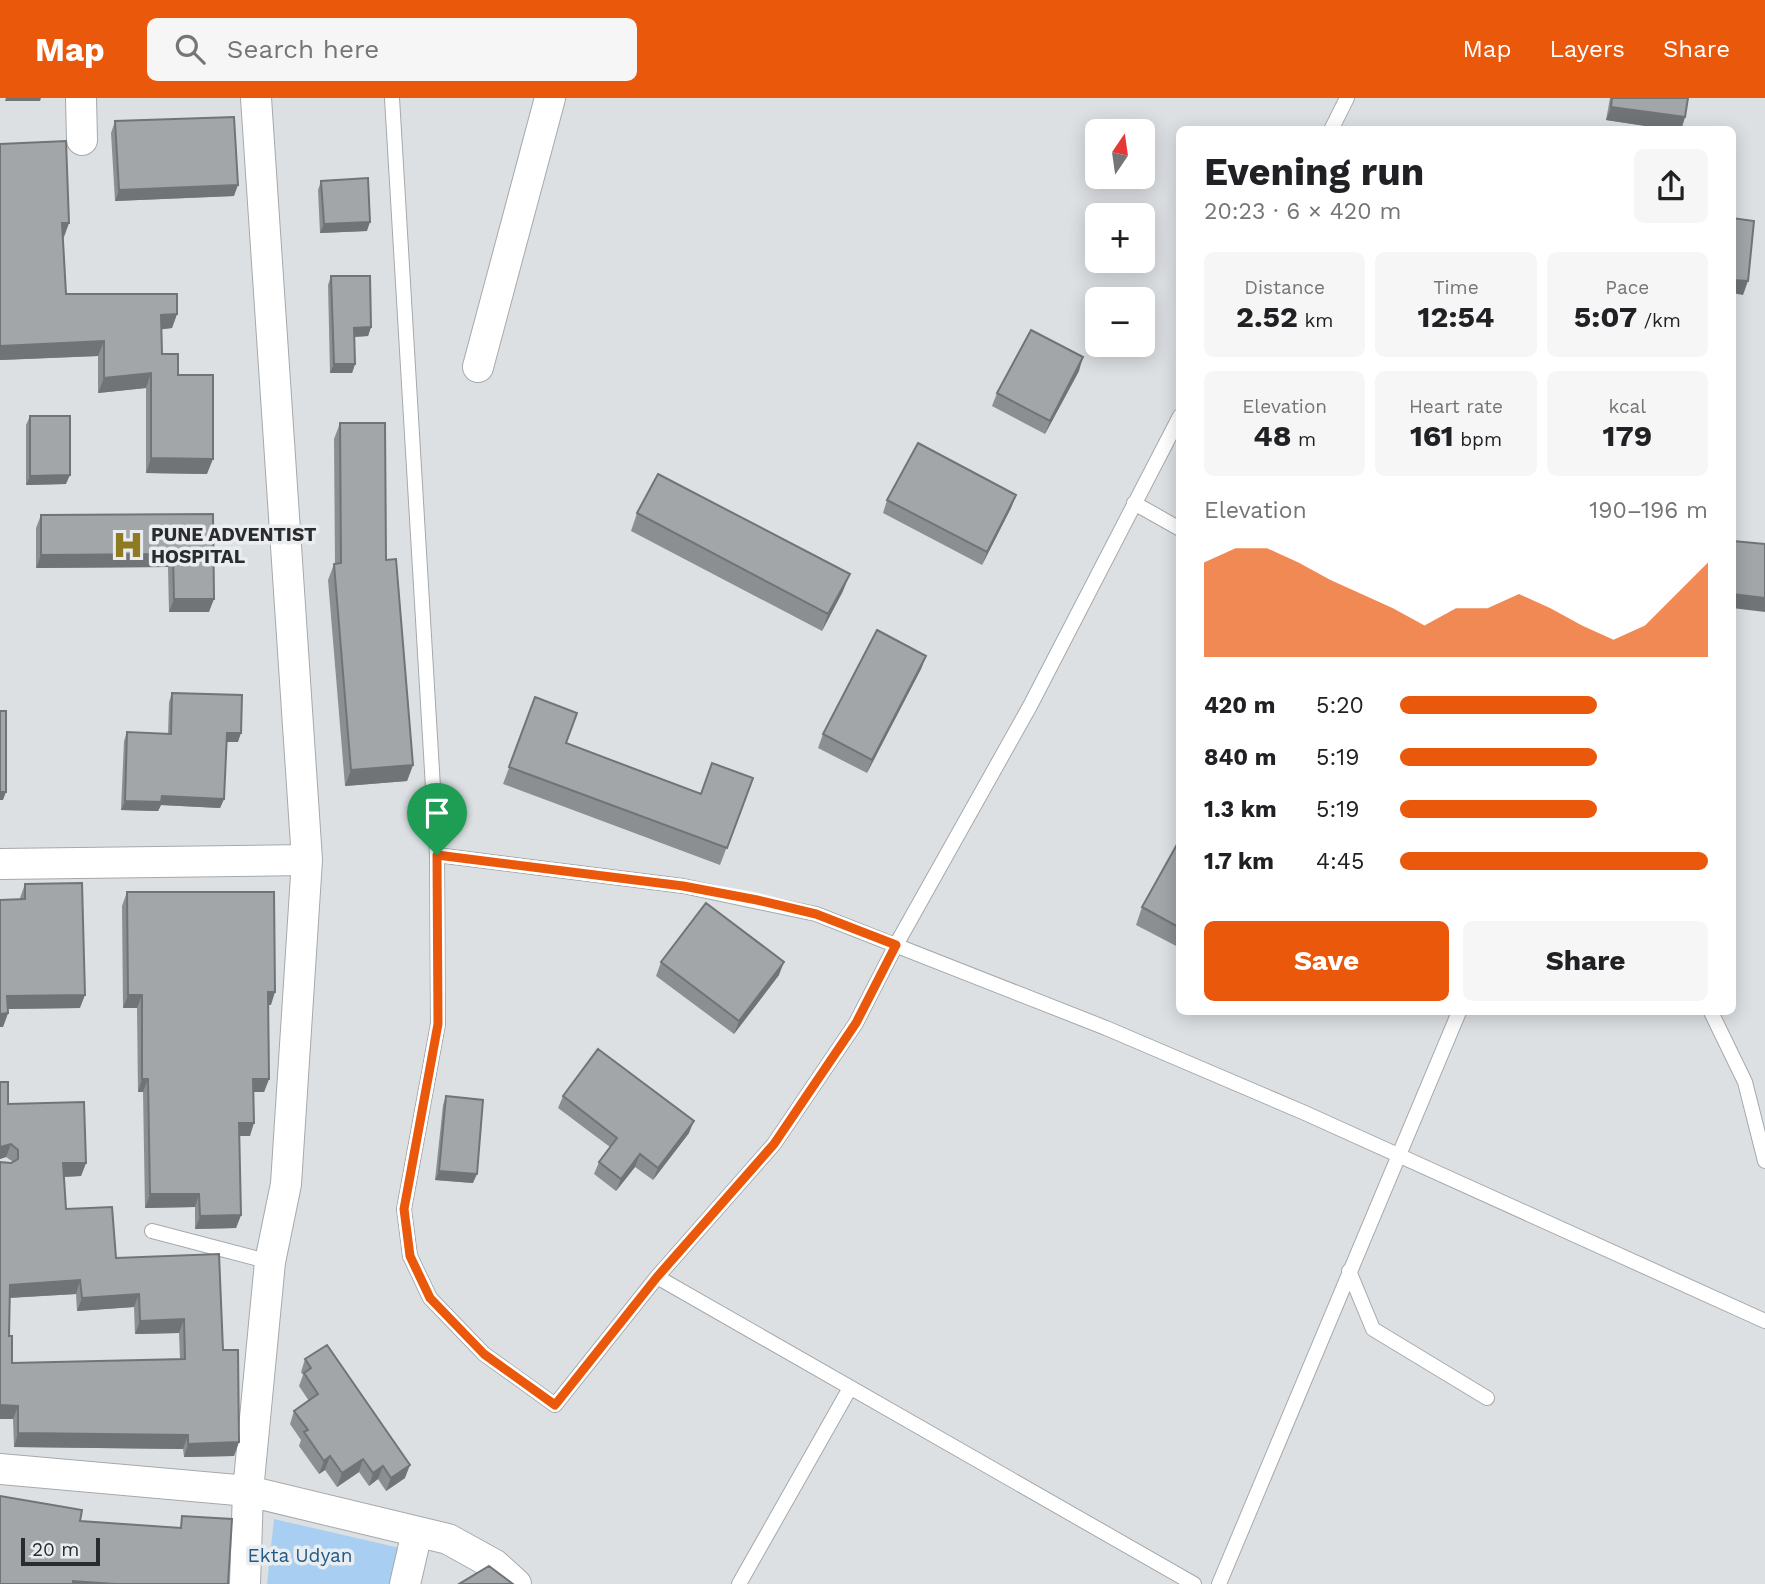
<!DOCTYPE html>
<html lang="en">
<head>
<meta charset="utf-8">
<style>
  body { margin:0; font-family:"Work Sans",sans-serif; background:#f6f6f6; color:#202124; height:100vh; display:flex; flex-direction:column; font-size:26px; white-space:nowrap }
  * { box-sizing:border-box; margin:0 }
  p { font-size:23px; color:#757577 }
  .icon { flex:none; width:38px; height:38px; fill:none; stroke:currentColor; stroke-width:2; stroke-linecap:round; stroke-linejoin:round }
  .map { position:relative; flex:1; overflow:hidden }
  .side { position:absolute; left:1176px; top:28px; width:560px; height:889px; display:flex; flex-direction:column; background:#fff; border-radius:10px; box-shadow:0 4px 18px #0003 }
  .side>* { flex:none }
  .needle { width:46px; rotate:13deg }
  .fabs { position:absolute; left:1085px; top:21px; display:grid; gap:14px }
  .fabs a { display:grid; place-items:center; width:70px; height:70px; border-radius:10px; background:#fff; box-shadow:0 4px 18px #0003; font-size:35px }
  .scale { position:absolute; left:21px; bottom:18px; width:79px; box-sizing:border-box; padding-left:7px; border:4px solid #2a2b2c; border-top:0; font-size:19px; line-height:24px; white-space:nowrap; color:#2a2b2c; -webkit-text-stroke:5px #eaedf0; paint-order:stroke }
  .pin { position:absolute; display:grid; place-items:center; width:60px; height:60px; color:#fff; margin:-72px -30px; border-radius:50% 50% 50% 0; rotate:-45deg; box-shadow:0 0 7px #0007 }
  .pin .icon { rotate:45deg }
  .round { display:grid; place-items:center; flex:none; width:74px; height:74px; border-radius:10px; background:#f6f6f6 }
  .headline { display:flex; align-items:center; justify-content:space-between; height:119px; padding:0 28px }
  h1 { font-size:38px; font-weight:700; line-height:52px }
  .metrics { display:grid; grid-template-columns:repeat(3,1fr); gap:10px; height:119px; padding:7px 28px }
  .metrics div { display:grid; align-content:center; border-radius:10px; background:#f6f6f6; text-align:center }
  .metrics b { font-size:30px; font-weight:700 }
  .metrics small { font-size:19px; font-weight:400 }
  .metrics p { font-size:19px }
  .chart { height:196px; padding:14px 28px }
  .chart p { display:flex; justify-content:space-between }
  .chart svg { width:100%; height:126px; margin-top:7px; fill:#ea580c; opacity:.7 }
  .button { display:flex; gap:14px; margin-top:auto; padding:14px 28px }
  .button a { flex:1; height:80px; border-radius:10px; background:#ea580c; color:#fff; font-size:28px; font-weight:700; line-height:80px; text-align:center }
  .button a+a { background:#f6f6f6; color:#202124 }
  ul { padding:0 28px; list-style:none; font-size:23px }
  li { display:grid; grid-template-columns:112px 84px 1fr; align-items:center; height:52px }
  li i { height:18px; border-radius:9px; background:#ea580c }
  header { display:flex; align-items:center; gap:42px; box-sizing:border-box; height:98px; padding:0 35px; background:#ea580c; color:#fff }
  header strong { font-size:33px }
  nav { display:flex; gap:38px; margin-inline-start:auto; font-size:24px }
  .search { width:490px; height:63px; background:#f6f6f6; display:flex; align-items:center; gap:18px; box-sizing:border-box; padding:0 24px; border-radius:10px; color:#757577; font-size:26px }
  .map>svg:first-child { display:block }
  .green { fill:#a8cff2 }
  .lines { fill:none; stroke-linecap:round; stroke-linejoin:round }
  .service-casing { stroke:#a5a9ac; stroke-width:16 }
  .minor-casing { stroke:#a5a9ac; stroke-width:32 }
  .service { stroke:#fff; stroke-width:14 }
  .minor { stroke:#fff; stroke-width:30 }
  .wall { fill:#8b8f91; fill-rule:evenodd }
  .shaded-wall { fill:#717476 }
  .building { fill:#a2a6a9; stroke:#717476; stroke-width:2; fill-rule:evenodd }
  .route-casing { stroke:#fff; stroke-width:14 }
  .route { stroke:#ea580c; stroke-width:9 }
  .labels { text-anchor:middle; dominant-baseline:central; stroke-width:7; stroke-linejoin:round; paint-order:stroke }
  .poi-label { font-size:19px; font-weight:bold; fill:#2a2b2c; stroke:#eaedf0; text-anchor:start }
  .park-label { font-size:19px; fill:#215a87; stroke:#eaedf0 }
</style>
</head>
<body>
<header>
<strong>Map</strong>
<div class="search"><svg class="icon" aria-label="search" viewBox="0 0 24 24"><circle cx="10" cy="10" r="6"/><path d="M15 15l6 6"/></svg>Search here</div>
<nav><a>Map</a><a>Layers</a><a>Share</a></nav>
</header>
<div class="map">
<svg width="1765" height="1486" viewBox="0 0 1765 1486">
  <rect width="100%" height="100%" fill="#dde0e3"/>
  <!-- green -->
  <path class="green" d="M 274,1421 L 413,1453 L 404,1486 L 267,1486 Z"/>
  <g class="lines">
    <!-- service casing -->
    <g class="service-casing">
      <path id="service" d="M 392,0 L 437,757 L 438,926 L 404,1111 L 410,1158 L 430,1200 L 484,1256 L 555,1307 L 657,1179 L 774,1046 L 856,925 L 896,847 L 1030,608 L 1180,318
        M 1331,32 L 1347,0
        M 1134,405 L 1180,431
        M 437,757 L 683,788 L 816,816 L 1106,930 L 1305,1015 L 1765,1223
        M 1711,914 L 1745,984 L 1765,1063
        M 152,1133 L 270,1164
        M 1349,1173 L 1373,1231 L 1487,1300
        M 657,1179 L 1194,1486
        M 739,1486 L 850,1290
        M 1219,1486 L 1459,914"/>
    </g>
    <!-- minor casing -->
    <g class="minor-casing">
      <path id="minor" d="M 81,0 L 82,42
        M 478,269 L 550,0
        M 0,766 L 307,762
        M 0,1371 L 248,1393 L 448,1441 L 495,1467 L 516,1486
        M 245,1486 L 248,1393 L 270,1164 L 286,1086 L 307,762 L 256,0
        M 405,1486 L 417,1434"/>
    </g>
    <!-- service -->
    <use href="#service" class="service"/>
    <!-- minor -->
    <use href="#minor" class="minor"/>
  </g>
  <!-- wall -->
  <path class="wall" d="M 1610,0 L 1688,0 L 1685,19 L 1681,32 L 1672,32 L 1606,22 Z
    M 115,23 L 234,98 L 115,103 L 111,35 Z
    M 321,83 L 367,133 L 320,135 L 318,92 Z
    M 69,125 L 63,140 L 66,196 L 177,216 L 172,230 L 162,231 L 162,256 L 178,277 L 207,376 L 146,375 L 146,290 L 98,295 L 98,258 L 0,262 Z
    M 331,178 L 371,229 L 368,238 L 354,239 L 355,266 L 352,275 L 330,275 L 328,187 Z
    M 1079,273 L 1045,336 L 992,308 L 997,295 Z
    M 30,318 L 66,386 L 26,387 L 26,327 Z
    M 340,325 L 386,462 L 413,667 L 407,683 L 345,688 L 328,482 L 334,466 L 335,466 L 334,341 Z
    M 1016,397 L 1011,410 L 982,467 L 883,415 L 887,402 Z
    M 637,415 L 843,493 L 822,533 L 631,433 Z
    M 213,416 L 209,514 L 169,514 L 168,469 L 36,470 L 36,430 L 41,417 Z
    M 926,558 L 921,571 L 867,675 L 818,650 L 823,636 Z
    M 172,595 L 238,644 L 226,644 L 224,701 L 220,710 L 161,707 L 158,713 L 121,712 L 124,643 L 127,634 L 168,636 L 169,604 Z
    M 535,599 L 566,645 L 701,696 L 753,680 L 720,767 L 503,686 Z
    M 1180,741 L 1180,850 L 1136,827 L 1142,809 Z
    M 25,786 L 80,910 L 8,911 L 8,915 L 3,929 L 20,800 Z
    M 127,794 L 271,907 L 268,907 L 269,981 L 264,994 L 254,994 L 250,1038 L 239,1038 L 241,1117 L 236,1130 L 195,1131 L 195,1109 L 145,1110 L 143,994 L 138,994 L 137,910 L 123,910 L 122,808 Z
    M 661,864 L 779,877 L 734,936 L 656,878 Z
    M 0,984 L 8,1006 L 86,1065 L 81,1078 L 64,1079 L 66,1111 L 116,1160 L 223,1252 L 239,1344 L 234,1358 L 184,1359 L 183,1351 L 14,1349 L 13,1321 L 0,1321 L 0,1064 L 11,1065 L 13,1064 L 6,1059 L 0,1061 ZM 76,1196 L 77,1213 L 134,1209 L 135,1236 L 179,1235 L 180,1261 L 12,1265 L 9,1238 L 10,1200 Z
    M 446,998 L 473,1085 L 435,1082 L 443,1007 Z
    M 563,998 L 689,1035 L 653,1082 L 635,1069 L 616,1093 L 594,1076 L 599,1064 L 610,1049 L 558,1010 Z
    M 305,1261 L 405,1380 L 386,1393 L 378,1381 L 369,1388 L 359,1374 L 337,1389 L 325,1372 L 319,1376 L 299,1348 L 301,1342 L 290,1326 L 294,1313 L 309,1303 L 299,1288 L 303,1277 L 301,1274 Z"/>
  <!-- shaded-wall -->
  <path class="shaded-wall" d="M 6,0 L 41,0 L 40,3 L 5,3 Z
    M 1611,9 L 1685,19 L 1681,32 L 1672,32 L 1606,22 Z
    M 238,87 L 234,98 L 115,103 L 119,92 Z
    M 370,124 L 367,133 L 320,135 L 324,126 Z
    M 62,125 L 69,125 L 64,139 L 57,140 Z
    M 1732,182 L 1748,183 L 1743,197 L 1732,195 Z
    M 177,216 L 172,230 L 156,232 L 161,217 Z
    M 371,229 L 368,238 L 351,239 L 354,230 Z
    M 104,243 L 98,258 L 0,262 L 0,248 Z
    M 1083,259 L 1079,273 L 1045,336 L 1050,323 Z
    M 334,266 L 355,266 L 352,275 L 330,275 Z
    M 151,275 L 146,290 L 98,295 L 104,280 Z
    M 151,360 L 213,361 L 207,376 L 146,375 Z
    M 70,377 L 66,386 L 26,387 L 30,378 Z
    M 1016,397 L 1011,410 L 982,467 L 987,454 Z
    M 173,456 L 168,469 L 36,470 L 41,457 Z
    M 850,476 L 843,493 L 822,533 L 828,516 Z
    M 1732,496 L 1765,500 L 1765,514 L 1732,510 Z
    M 174,501 L 214,501 L 209,514 L 169,514 Z
    M 926,558 L 921,571 L 867,675 L 872,662 Z
    M 227,635 L 241,635 L 238,644 L 223,644 Z
    M 413,667 L 407,683 L 345,688 L 351,672 Z
    M 0,694 L 6,694 L 3,702 L 0,702 Z
    M 162,698 L 224,701 L 220,710 L 161,707 L 158,713 L 121,712 L 125,703 Z
    M 784,864 L 779,877 L 734,936 L 739,923 Z
    M 268,894 L 275,894 L 271,907 L 263,907 Z
    M 85,897 L 80,910 L 2,911 L 7,898 Z
    M 128,897 L 142,897 L 137,910 L 123,910 Z
    M 8,915 L 3,929 L 0,929 L 0,916 Z
    M 142,981 L 148,981 L 143,994 L 138,994 Z
    M 253,981 L 269,981 L 264,994 L 249,994 Z
    M 694,1023 L 689,1035 L 653,1082 L 658,1070 Z
    M 239,1025 L 254,1025 L 250,1038 L 234,1038 Z
    M 11,1046 L 6,1059 L 0,1061 L 0,1049 Z
    M 640,1056 L 635,1069 L 616,1093 L 621,1081 Z
    M 63,1065 L 86,1065 L 81,1078 L 59,1079 Z
    M 439,1073 L 477,1076 L 473,1085 L 435,1082 Z
    M 150,1096 L 199,1096 L 195,1109 L 145,1110 Z
    M 241,1117 L 236,1130 L 195,1131 L 200,1118 Z
    M 80,1182 L 76,1196 L 5,1200 L 10,1187 Z
    M 139,1196 L 134,1209 L 77,1213 L 82,1200 Z
    M 184,1221 L 179,1235 L 135,1236 L 140,1223 Z
    M 0,1307 L 18,1308 L 13,1321 L 0,1321 Z
    M 18,1335 L 188,1337 L 183,1351 L 14,1349 Z
    M 239,1344 L 234,1358 L 184,1359 L 188,1346 Z
    M 330,1358 L 325,1372 L 319,1376 L 324,1363 Z
    M 363,1361 L 359,1374 L 337,1389 L 342,1375 Z
    M 410,1367 L 405,1380 L 386,1393 L 391,1380 Z
    M 383,1368 L 378,1381 L 369,1388 L 373,1375 Z
    M 73,1483 L 115,1486 L 72,1486 Z"/>
  <!-- building -->
  <path class="building" d="M 1612,0 L 1688,0 L 1685,19 L 1611,9 Z
    M 234,19 L 238,87 L 119,92 L 115,23 Z
    M 66,43 L 69,125 L 62,125 L 66,196 L 177,196 L 177,216 L 161,217 L 162,256 L 178,256 L 178,277 L 213,277 L 213,361 L 151,360 L 151,275 L 104,280 L 104,243 L 0,248 L 0,46 Z
    M 368,80 L 370,124 L 324,126 L 321,83 Z
    M 1732,120 L 1754,123 L 1748,183 L 1732,182 Z
    M 331,178 L 370,178 L 371,229 L 354,230 L 355,266 L 334,266 Z
    M 1031,232 L 1083,259 L 1050,323 L 997,295 Z
    M 30,318 L 70,318 L 70,377 L 30,378 Z
    M 340,325 L 385,325 L 386,462 L 396,461 L 413,667 L 351,672 L 334,466 L 341,465 Z
    M 918,345 L 1016,397 L 987,454 L 887,402 Z
    M 658,376 L 850,476 L 828,516 L 637,415 Z
    M 213,416 L 214,501 L 174,501 L 173,456 L 41,457 L 41,417 Z
    M 1733,443 L 1765,446 L 1765,500 L 1732,496 Z
    M 877,532 L 926,558 L 872,662 L 823,636 Z
    M 172,595 L 242,597 L 241,635 L 227,635 L 224,701 L 162,698 L 161,704 L 125,703 L 127,634 L 171,636 Z
    M 535,599 L 577,615 L 566,645 L 701,696 L 712,665 L 753,680 L 727,750 L 509,669 Z
    M 0,613 L 6,613 L 6,694 L 0,694 Z
    M 1180,741 L 1180,830 L 1142,809 Z
    M 82,785 L 85,897 L 7,898 L 8,915 L 0,916 L 0,802 L 25,801 L 25,786 Z
    M 127,794 L 274,794 L 275,894 L 268,894 L 269,981 L 253,981 L 254,1025 L 239,1025 L 241,1117 L 200,1118 L 199,1096 L 150,1096 L 148,981 L 142,981 L 142,897 L 128,897 Z
    M 706,805 L 784,864 L 739,923 L 661,864 Z
    M 598,951 L 694,1023 L 658,1070 L 640,1056 L 621,1081 L 599,1064 L 617,1040 L 563,998 Z
    M 0,984 L 8,984 L 8,1006 L 84,1004 L 86,1065 L 63,1065 L 66,1111 L 112,1109 L 116,1160 L 219,1156 L 223,1252 L 238,1252 L 239,1344 L 188,1346 L 188,1337 L 18,1335 L 18,1308 L 0,1307 L 0,1064 L 11,1065 L 18,1061 L 18,1052 L 11,1046 L 0,1049 ZM 80,1182 L 82,1200 L 139,1196 L 140,1223 L 184,1221 L 185,1261 L 12,1265 L 12,1238 L 9,1238 L 10,1187 Z
    M 446,998 L 483,1002 L 477,1076 L 439,1073 Z
    M 327,1247 L 410,1367 L 391,1380 L 383,1368 L 373,1375 L 363,1361 L 342,1375 L 330,1358 L 324,1363 L 304,1334 L 308,1332 L 294,1313 L 318,1296 L 304,1275 L 311,1270 L 305,1261 Z
    M 0,1398 L 82,1412 L 80,1423 L 181,1430 L 182,1418 L 232,1421 L 228,1486 L 115,1486 L 73,1483 L 73,1486 L 0,1486 Z
    M 489,1468 L 513,1486 L 459,1486 Z"/>
  <g class="lines">
    <!-- route casing -->
    <g class="route-casing">
      <path id="route" d="M 437,757 L 683,788 L 757,802 L 816,816 L 896,847 L 856,925 L 774,1046 L 657,1179 L 555,1307 L 484,1256 L 430,1200 L 410,1158 L 404,1111 L 438,926 Z"/>
    </g>
    <!-- route -->
    <use href="#route" class="route"/>
  </g>
  <!-- icons -->
  <defs>
    <g id="hospital-bare" transform="scale(2.415)"><path d="M-5-5h3v3.5h4V-5h3V5h-3V1.5h-4V5h-3Z" fill="#8e7a20" stroke="#eaedf0" stroke-width="2.5" paint-order="stroke"/></g>
  </defs>
  <g fill-rule="evenodd">
    <use href="#hospital-bare" x="128" y="447"/>
  </g>
  <g class="labels">
    <!-- poi labels -->
    <g class="poi-label">
      <text x="151" y="436">PUNE ADVENTIST<tspan x="151" dy="22">HOSPITAL</tspan></text>
    </g>
    <!-- park labels -->
    <g class="park-label">
      <text x="300" y="1457">Ekta Udyan</text>
    </g>
  </g>
</svg>
<div class="fabs">
<a><svg class="needle" viewBox="-14 -14 28 28"><path d="M0-13l5 13h-10z" fill="#e53935"/><path d="M0 13l5-13h-10z" fill="#757577"/></svg></a>
<a>+</a>
<a>−</a>
</div>
<div class="scale">20 m</div>
<div class="pin" style="left:437px;top:757px;background:#1e9e55"><svg class="icon" aria-label="arrive" viewBox="0 0 24 24"><path d="M6 21V4h12l-3 4 3 4H6"/></svg></div>
<section class="side">
<div class="headline"><div><h1>Evening run</h1><p>20:23 · 6 × 420 m</p></div><a class="round"><svg class="icon" aria-label="share" viewBox="0 0 24 24"><path d="M12 15V3M7 8l5-5 5 5M5 13v7h14v-7"/></svg></a></div>
<div class="metrics">
<div><p>Distance</p><b>2.52<small> km</small></b></div>
<div><p>Time</p><b>12:54</b></div>
<div><p>Pace</p><b>5:07<small> /km</small></b></div>
</div>
<div class="metrics">
<div><p>Elevation</p><b>48<small> m</small></b></div>
<div><p>Heart rate</p><b>161<small> bpm</small></b></div>
<div><p>kcal</p><b>179</b></div>
</div>
<div class="chart"><p><span>Elevation</span>190–196 m</p>
<svg viewBox="0 0 160 44" preserveAspectRatio="none"><path d="M0 44V11L10 6L20 6L30 11L40 17L50 22L60 27L70 33L80 27L90 27L100 22L110 27L120 33L130 38L140 33L150 22L160 11V44z"/></svg>
</div>
<ul>
<li><b>420 m</b>5:20<i style="width:64%"></i></li>
<li><b>840 m</b>5:19<i style="width:64%"></i></li>
<li><b>1.3 km</b>5:19<i style="width:64%"></i></li>
<li><b>1.7 km</b>4:45<i style="width:100%"></i></li>
</ul>
<div class="button"><a>Save</a><a>Share</a></div>
</section>
</div>
</body>
</html>
